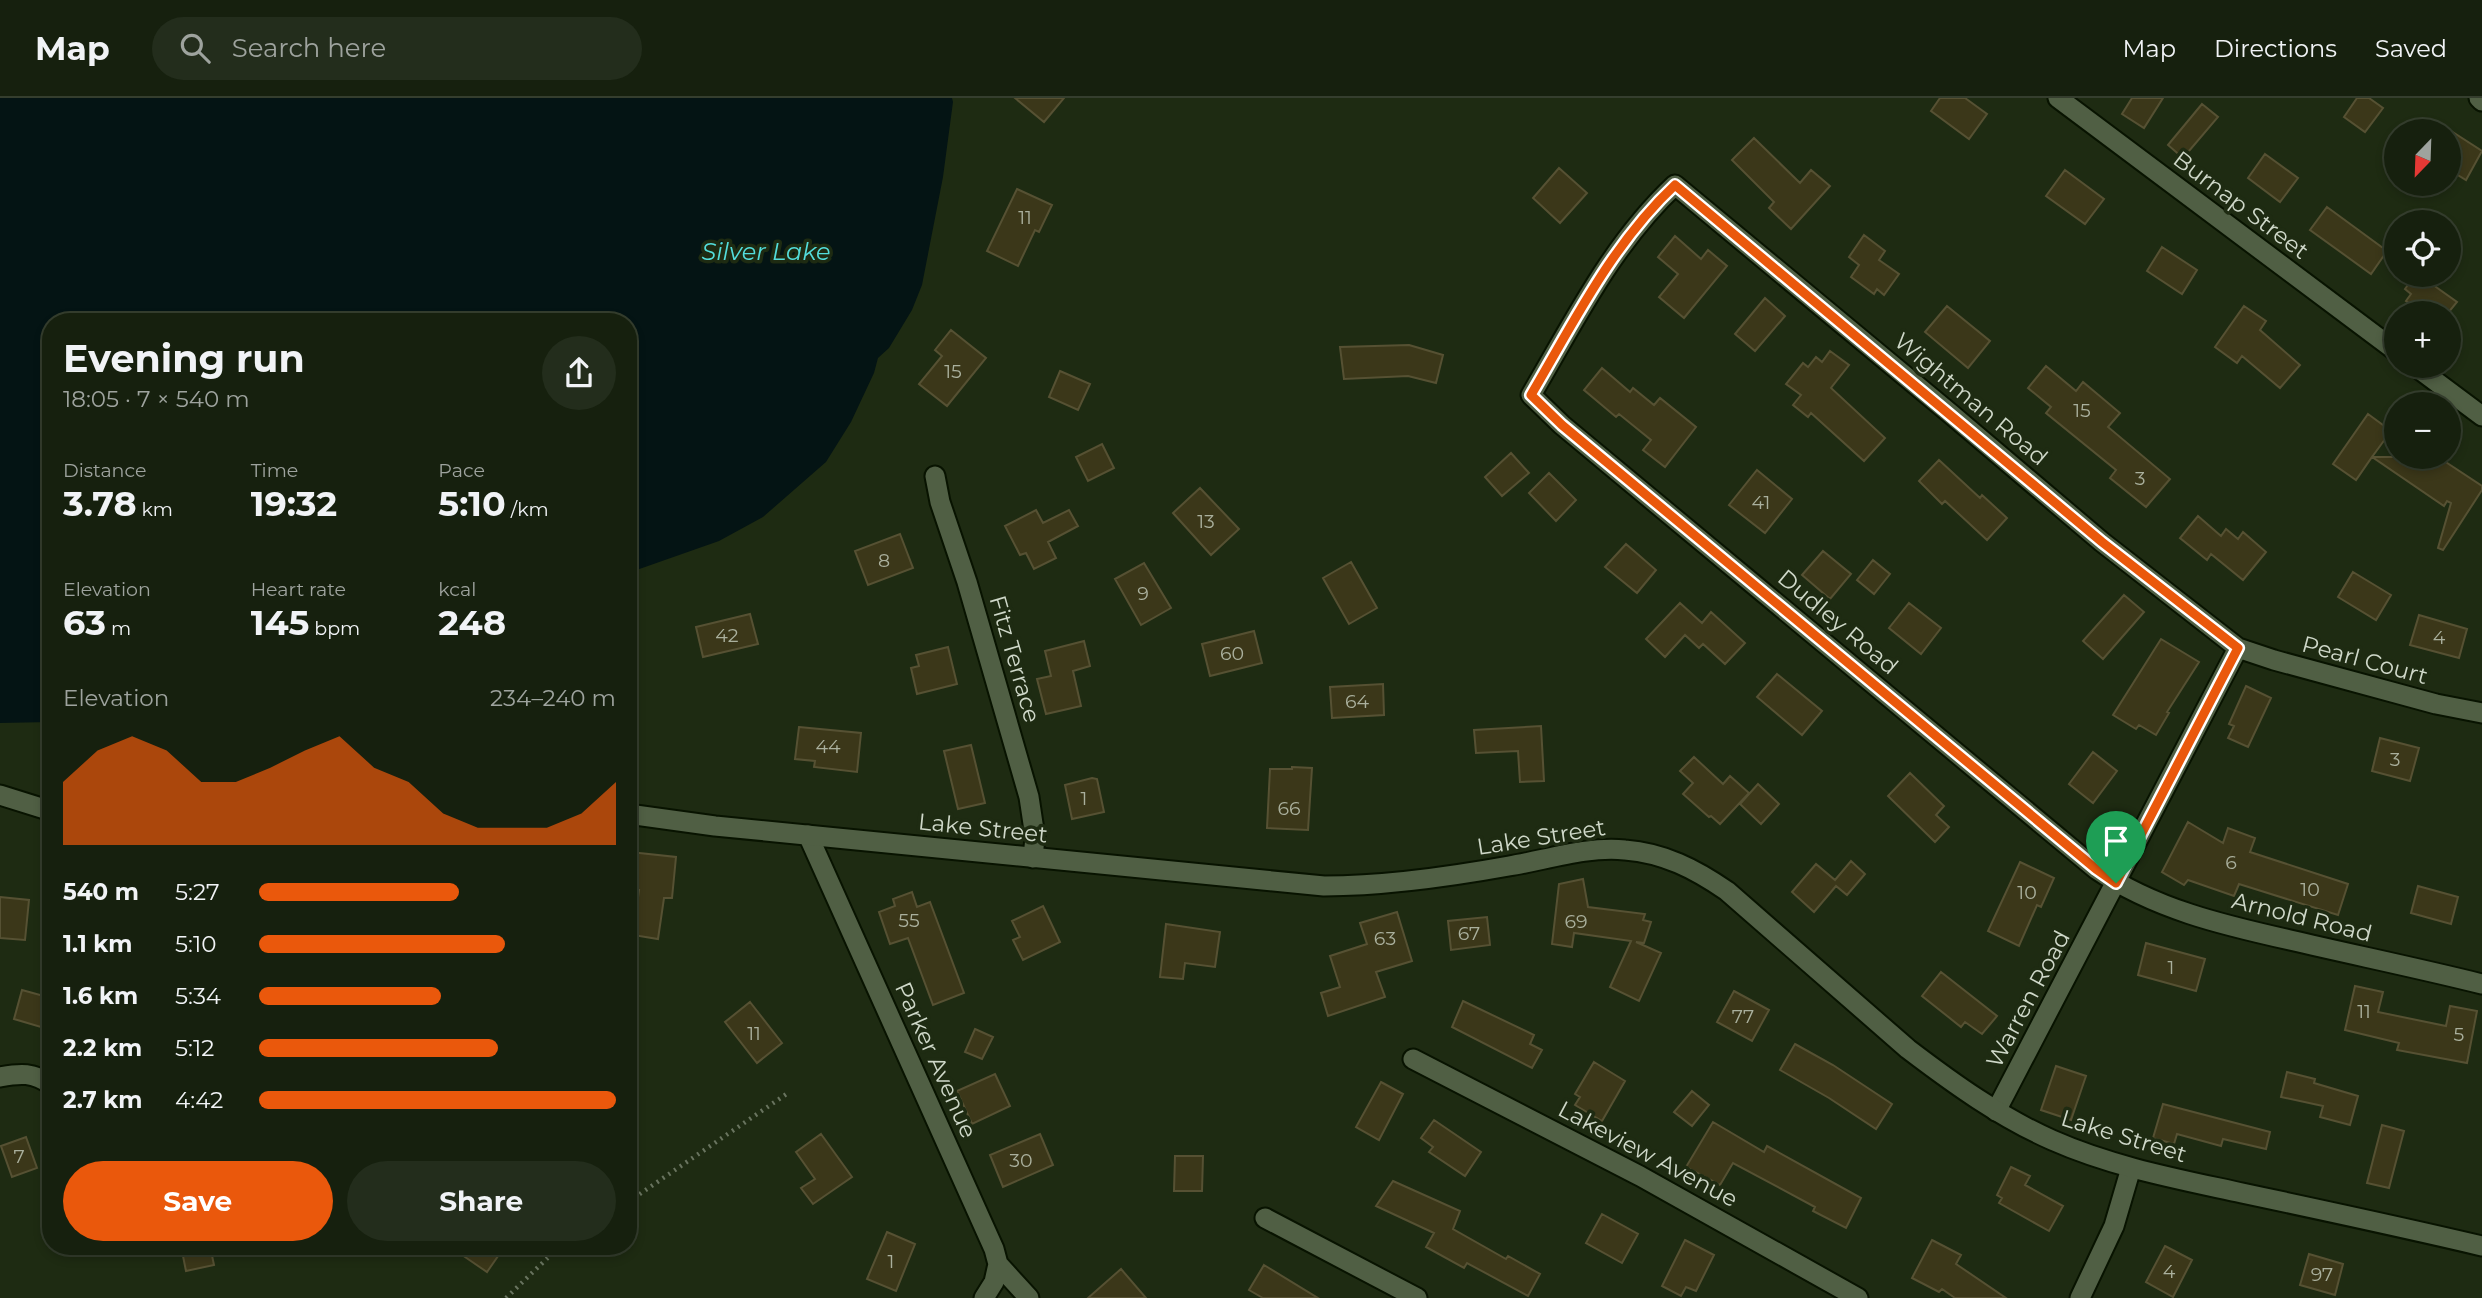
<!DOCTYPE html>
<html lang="en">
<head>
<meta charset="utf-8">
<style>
  body { margin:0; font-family:Montserrat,sans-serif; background:#232d1c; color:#f1f3f6; height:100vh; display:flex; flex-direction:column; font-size:26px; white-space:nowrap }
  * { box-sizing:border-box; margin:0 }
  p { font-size:23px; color:#9ea39e }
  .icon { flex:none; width:38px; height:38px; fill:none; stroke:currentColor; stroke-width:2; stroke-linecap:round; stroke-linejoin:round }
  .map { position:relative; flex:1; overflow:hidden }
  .drawer { position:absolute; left:42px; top:215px; width:595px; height:942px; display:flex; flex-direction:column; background:#16200e; border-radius:28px; box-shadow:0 4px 10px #0003,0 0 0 2px #353e2e }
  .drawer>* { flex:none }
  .needle { width:46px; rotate:203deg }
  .tools { position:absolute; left:2384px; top:21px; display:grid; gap:14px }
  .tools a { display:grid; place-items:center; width:77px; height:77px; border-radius:50%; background:#16200e; box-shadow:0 4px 10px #0003,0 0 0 2px #353e2e; font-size:35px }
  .pin { position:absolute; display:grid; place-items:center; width:60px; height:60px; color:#fff; margin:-72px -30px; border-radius:50% 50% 50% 0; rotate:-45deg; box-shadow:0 0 7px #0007 }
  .pin .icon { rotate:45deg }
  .round { display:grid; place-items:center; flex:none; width:74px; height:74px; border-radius:37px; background:#232d1c }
  .head { display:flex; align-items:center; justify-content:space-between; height:119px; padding:0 21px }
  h1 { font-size:38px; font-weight:700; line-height:52px }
  .stats { display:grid; grid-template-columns:repeat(3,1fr); gap:10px; height:119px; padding:7px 21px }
  .stats div { display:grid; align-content:center }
  .stats b { font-size:35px; font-weight:700 }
  .stats small { font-size:19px; font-weight:400 }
  .stats p { font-size:19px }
  .chart { height:196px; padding:14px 21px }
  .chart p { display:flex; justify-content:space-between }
  .chart svg { width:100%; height:126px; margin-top:7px; fill:#ea580c; opacity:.7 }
  .action { display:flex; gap:14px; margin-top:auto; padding:14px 21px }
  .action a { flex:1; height:80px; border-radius:42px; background:#ea580c; color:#fff; font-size:28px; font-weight:700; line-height:80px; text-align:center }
  .action a+a { background:#232d1c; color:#f1f3f6 }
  ul { padding:0 21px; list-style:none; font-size:23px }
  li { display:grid; grid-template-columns:112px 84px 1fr; align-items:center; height:52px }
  li i { height:18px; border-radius:9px; background:#ea580c }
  header { display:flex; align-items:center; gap:42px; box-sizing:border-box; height:98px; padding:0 35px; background:#16200e; border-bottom:2px solid #353e2e }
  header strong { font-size:33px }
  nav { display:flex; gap:38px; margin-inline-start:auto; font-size:24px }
  .search { width:490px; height:63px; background:#232d1c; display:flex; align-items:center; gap:18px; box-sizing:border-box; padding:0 24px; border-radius:38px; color:#9ea39e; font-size:26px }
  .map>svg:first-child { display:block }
  .water { fill:#041414 }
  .building { fill:#3b3719; stroke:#565133; stroke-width:2 }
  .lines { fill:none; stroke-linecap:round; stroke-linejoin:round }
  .minor-casing { stroke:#081300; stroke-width:23 }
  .tertiary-casing { stroke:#081300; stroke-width:23 }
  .path { stroke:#69745f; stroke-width:4.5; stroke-dasharray:2 5; stroke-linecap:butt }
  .minor { stroke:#505f44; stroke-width:19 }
  .tertiary { stroke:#505f44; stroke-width:19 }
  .route-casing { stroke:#fff; stroke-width:14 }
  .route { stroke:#ea580c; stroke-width:9 }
  .labels { text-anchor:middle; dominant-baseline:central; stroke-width:7; stroke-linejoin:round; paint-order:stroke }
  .number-label { font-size:19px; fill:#aab09d }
  .street-label { font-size:23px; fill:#cfd8c9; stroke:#1e2b12 }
  .water-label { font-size:24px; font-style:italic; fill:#53dddb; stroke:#1e2b12 }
</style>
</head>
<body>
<header>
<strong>Map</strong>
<div class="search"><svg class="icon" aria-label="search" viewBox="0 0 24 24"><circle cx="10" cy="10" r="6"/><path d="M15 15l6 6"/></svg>Search here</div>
<nav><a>Map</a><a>Directions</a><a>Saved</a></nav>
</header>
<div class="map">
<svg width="2482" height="1200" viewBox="0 0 2482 1200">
  <rect width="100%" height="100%" fill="#1e2b12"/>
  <!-- water -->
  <path class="water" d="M 0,0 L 952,0 L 953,4 L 943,79 L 922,187 L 912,212 L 889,250 L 878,260 L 874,275 L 851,324 L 826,364 L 763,419 L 719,443 L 628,475 L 628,224 L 51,224 L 51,624 L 0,625 Z"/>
  <!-- building -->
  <path class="building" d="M 1015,0 L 1064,0 L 1044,24 Z
    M 1940,0 L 1965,0 L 1987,16 L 1969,41 L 1931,13 Z
    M 2132,0 L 2163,0 L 2144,30 L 2122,16 Z
    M 2357,0 L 2369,0 L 2383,10 L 2365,34 L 2344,19 Z
    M 2202,6 L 2218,19 L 2183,60 L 2168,47 Z
    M 2448,31 L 2482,53 L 2466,82 L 2448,71 Z
    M 1754,40 L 1800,85 L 1811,72 L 1830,88 L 1791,131 L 1769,110 L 1774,104 L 1732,62 Z
    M 2265,56 L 2298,80 L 2280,104 L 2248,80 Z
    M 1559,70 L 1587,95 L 1560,125 L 1533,100 Z
    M 2065,72 L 2104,101 L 2085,126 L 2046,98 Z
    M 1017,91 L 1052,107 L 1039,134 L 1035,132 L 1018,168 L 987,153 Z
    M 2327,109 L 2387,153 L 2371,176 L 2310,132 Z
    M 1864,137 L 1885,153 L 1879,162 L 1899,176 L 1884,197 L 1877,191 L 1874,196 L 1851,179 L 1859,167 L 1849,159 Z
    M 1675,138 L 1701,161 L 1708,152 L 1727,168 L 1684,220 L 1659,199 L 1678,176 L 1658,159 Z
    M 2162,149 L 2197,172 L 2182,196 L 2147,173 Z
    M 2415,177 L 2419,177 L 2457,204 L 2448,215 L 2423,215 L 2406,203 L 2411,196 L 2405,191 Z
    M 1765,200 L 1785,218 L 1755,253 L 1735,236 Z
    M 1947,208 L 1990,243 L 1968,270 L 1925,234 Z
    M 2244,208 L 2266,223 L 2260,232 L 2300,267 L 2280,290 L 2242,258 L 2237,265 L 2215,249 Z
    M 951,232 L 986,260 L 947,308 L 919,286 L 942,258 L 935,252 Z
    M 1409,247 L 1443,257 L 1436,285 L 1408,278 L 1344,281 L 1340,249 Z
    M 1830,253 L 1849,267 L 1831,290 L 1885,340 L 1864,363 L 1811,315 L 1808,319 L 1793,307 L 1801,297 L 1786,286 L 1803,265 L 1808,269 L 1816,259 L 1822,264 Z
    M 2046,268 L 2076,293 L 2083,284 L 2120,315 L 2108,329 L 2170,381 L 2146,409 L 2110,380 L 2116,372 L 2046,315 L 2051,309 L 2028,290 Z
    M 1602,270 L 1630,294 L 1633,290 L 1654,307 L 1660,300 L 1696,329 L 1665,369 L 1643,352 L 1651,342 L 1619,316 L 1616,319 L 1584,292 Z
    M 1060,273 L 1090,286 L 1078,312 L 1049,299 Z
    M 2368,316 L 2391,333 L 2372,359 L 2438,359 L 2482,388 L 2482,392 L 2443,452 L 2438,450 L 2451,405 L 2447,403 L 2444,408 L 2372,359 L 2356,382 L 2333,366 Z
    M 1102,346 L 1114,370 L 1088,383 L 1076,359 Z
    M 1511,355 L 1529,375 L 1502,398 L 1485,379 Z
    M 1939,362 L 1980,400 L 1982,397 L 2007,420 L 1987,442 L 1945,403 L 1942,406 L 1919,383 Z
    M 1757,372 L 1792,401 L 1765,435 L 1729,407 Z
    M 1549,375 L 1576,402 L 1556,423 L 1529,395 Z
    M 1200,390 L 1239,431 L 1211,457 L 1173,415 Z
    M 1036,412 L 1043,425 L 1069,412 L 1078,428 L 1048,444 L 1056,460 L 1034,471 L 1026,455 L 1020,457 L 1005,428 Z
    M 2198,418 L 2221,438 L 2226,431 L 2238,441 L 2243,434 L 2266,454 L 2243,482 L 2211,456 L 2207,462 L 2180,440 Z
    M 900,436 L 913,470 L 868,487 L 855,453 Z
    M 1626,446 L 1656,472 L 1637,495 L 1605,469 Z
    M 1823,453 L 1851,476 L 1830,501 L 1802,477 Z
    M 1873,462 L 1890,476 L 1874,496 L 1857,482 Z
    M 1351,464 L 1377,510 L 1349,526 L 1323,480 Z
    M 1144,465 L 1171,510 L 1141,527 L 1115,481 Z
    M 2353,474 L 2391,497 L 2376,522 L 2338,499 Z
    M 2124,497 L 2144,514 L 2103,561 L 2083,543 Z
    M 1680,505 L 1702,525 L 1711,514 L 1745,545 L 1725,566 L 1703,546 L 1699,550 L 1685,537 L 1665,559 L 1646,541 Z
    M 1909,505 L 1941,530 L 1921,556 L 1889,530 Z
    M 750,516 L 758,546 L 703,559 L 696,529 Z
    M 2419,517 L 2467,531 L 2459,560 L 2410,547 Z
    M 1254,533 L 1262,565 L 1210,578 L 1202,546 Z
    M 2161,541 L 2199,564 L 2167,614 L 2169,615 L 2156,637 L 2139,627 L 2136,631 L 2113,617 Z
    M 1084,543 L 1090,568 L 1073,573 L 1081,608 L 1046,616 L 1037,581 L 1051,578 L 1045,553 Z
    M 948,549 L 957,586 L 917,596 L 911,570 L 919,568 L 916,557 Z
    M 1777,576 L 1822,613 L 1802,637 L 1757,599 Z
    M 1383,586 L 1384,617 L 1332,620 L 1330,589 Z
    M 2246,588 L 2271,600 L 2248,649 L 2228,640 L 2234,628 L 2229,626 Z
    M 1541,628 L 1544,683 L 1520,684 L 1518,653 L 1476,655 L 1474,632 Z
    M 799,629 L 861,635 L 857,674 L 814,669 L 815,663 L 795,661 Z
    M 2380,640 L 2419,650 L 2410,683 L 2372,673 Z
    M 971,647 L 985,705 L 958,711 L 944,653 Z
    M 2093,654 L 2117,673 L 2093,705 L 2069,686 Z
    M 1694,659 L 1723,686 L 1730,678 L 1749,695 L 1720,726 L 1711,718 L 1709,719 L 1683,696 L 1693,685 L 1680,673 Z
    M 1292,669 L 1312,670 L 1308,732 L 1267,730 L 1270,671 L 1292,671 Z
    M 1910,675 L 1944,708 L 1936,717 L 1949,729 L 1935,744 L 1888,698 Z
    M 1092,680 L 1097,681 L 1104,714 L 1072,721 L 1065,687 Z
    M 1758,686 L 1779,706 L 1761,726 L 1740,706 Z
    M 2188,724 L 2223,745 L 2228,730 L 2255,740 L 2250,754 L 2348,786 L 2338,817 L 2239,786 L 2234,798 L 2188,782 L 2184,787 L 2162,774 Z
    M 630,754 L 676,759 L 672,800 L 664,800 L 658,841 L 633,837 L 639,792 L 637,792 L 638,780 L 628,779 Z
    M 1851,763 L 1865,776 L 1847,797 L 1836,788 L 1814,814 L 1792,794 L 1816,766 L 1835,782 Z
    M 2020,764 L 2054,780 L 2041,809 L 2037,807 L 2019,848 L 1988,833 Z
    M 1583,781 L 1588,809 L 1645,816 L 1643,822 L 1651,824 L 1644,845 L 1636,844 L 1661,855 L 1639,903 L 1610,889 L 1631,843 L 1574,835 L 1572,849 L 1552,846 L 1559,786 Z
    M 2418,788 L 2458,799 L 2451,826 L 2411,815 Z
    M 912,794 L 917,809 L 930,804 L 964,895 L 933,907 L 908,840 L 890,846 L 879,814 L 895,808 L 893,801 Z
    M 0,799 L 29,802 L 25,842 L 0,840 Z
    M 1043,808 L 1060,844 L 1023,862 L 1013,842 L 1020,839 L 1012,823 Z
    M 1397,814 L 1412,863 L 1376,874 L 1385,899 L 1328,918 L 1321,895 L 1340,889 L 1330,858 L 1367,846 L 1360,825 Z
    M 1487,819 L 1490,847 L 1451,852 L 1448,823 Z
    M 1166,826 L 1220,834 L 1215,869 L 1185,865 L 1183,881 L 1160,879 Z
    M 2146,845 L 2205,861 L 2196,893 L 2138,877 Z
    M 1941,874 L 1997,918 L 1982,936 L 1965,924 L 1961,929 L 1922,898 Z
    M 2355,888 L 2383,894 L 2378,914 L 2446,928 L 2450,908 L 2477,913 L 2467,965 L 2397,952 L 2399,945 L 2345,932 Z
    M 22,892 L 51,900 L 51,932 L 14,921 Z
    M 1734,893 L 1769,912 L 1752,943 L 1717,924 Z
    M 1463,903 L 1534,937 L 1530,946 L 1542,952 L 1532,970 L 1452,929 Z
    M 750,904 L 782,945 L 757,965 L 725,924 Z
    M 975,931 L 993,939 L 982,961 L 965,954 Z
    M 1795,946 L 1833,967 L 1892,1006 L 1876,1031 L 1829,1000 L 1780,972 Z
    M 1594,964 L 1625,983 L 1602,1023 L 1575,1007 L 1580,999 L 1575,996 Z
    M 2056,968 L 2086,978 L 2071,1022 L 2041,1012 Z
    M 2287,974 L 2315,981 L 2314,985 L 2358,998 L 2350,1027 L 2320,1019 L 2323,1008 L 2281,999 Z
    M 995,976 L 1010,1008 L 972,1026 L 957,993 Z
    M 1381,984 L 1403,996 L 1379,1042 L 1356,1029 Z
    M 1692,993 L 1709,1007 L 1692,1028 L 1674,1014 Z
    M 2163,1006 L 2270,1034 L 2266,1051 L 2223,1041 L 2221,1048 L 2177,1036 L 2174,1046 L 2153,1040 Z
    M 1434,1022 L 1481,1054 L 1465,1078 L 1429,1054 L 1433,1049 L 1421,1040 Z
    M 1713,1024 L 1764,1054 L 1767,1048 L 1861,1100 L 1846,1130 L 1813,1113 L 1815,1109 L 1733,1065 L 1720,1087 L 1686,1069 Z
    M 2382,1027 L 2404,1033 L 2389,1090 L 2367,1085 Z
    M 821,1036 L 852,1079 L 813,1106 L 801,1090 L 815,1081 L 796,1054 Z
    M 1040,1036 L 1053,1067 L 1003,1089 L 990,1057 Z
    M 26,1039 L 37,1070 L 12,1079 L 1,1048 Z
    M 1175,1058 L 1203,1058 L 1202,1093 L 1174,1093 Z
    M 2011,1069 L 2030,1078 L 2025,1087 L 2063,1108 L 2049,1133 L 1999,1105 L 2002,1100 L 1997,1097 Z
    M 1393,1083 L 1460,1113 L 1453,1131 L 1506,1161 L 1508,1158 L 1540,1176 L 1528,1198 L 1467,1165 L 1464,1170 L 1426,1149 L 1434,1135 L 1376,1108 Z
    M 1602,1116 L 1638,1136 L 1622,1165 L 1586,1145 Z
    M 887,1134 L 915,1146 L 896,1193 L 867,1181 Z
    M 1685,1142 L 1714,1157 L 1696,1193 L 1686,1189 L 1681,1198 L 1662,1188 Z
    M 1932,1142 L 1961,1157 L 1956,1166 L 2006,1200 L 1955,1200 L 1942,1191 L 1939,1194 L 1912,1180 Z
    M 181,1148 L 210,1148 L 214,1167 L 186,1173 Z
    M 449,1148 L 505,1148 L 487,1174 Z
    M 2165,1148 L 2192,1162 L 2173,1199 L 2146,1184 Z
    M 2309,1156 L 2343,1166 L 2335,1197 L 2300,1187 Z
    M 1264,1167 L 1318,1200 L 1263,1200 L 1249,1192 Z
    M 1121,1171 L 1146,1200 L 1088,1200 Z"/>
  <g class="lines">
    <!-- minor casing -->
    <g class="minor-casing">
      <path id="minor" d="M 2058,0 L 2396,253
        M 2415,268 L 2482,318
        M 935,378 L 940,404 L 967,484 L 1029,699 L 1035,739 L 1033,760
        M 2482,615 L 2436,606 L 2274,562 L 2238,550 L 2102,444 L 1951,316 L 1675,87 C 1612,146 1574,224 1531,297 L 1562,327 L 2096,771 C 2154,811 2223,827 2290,842 C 2354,857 2418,870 2482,886
        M 808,737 L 994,1151 L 998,1166 L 1029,1200
        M 1413,961 L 1640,1078 L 1858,1200
        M 0,979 C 20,975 34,974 51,987
        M 1996,1013 L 2238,550
        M 1265,1120 L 1417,1200
        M 984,1200 L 994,1184 L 998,1166
        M 2080,1200 L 2114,1128 L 2131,1070"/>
    </g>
    <!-- tertiary casing -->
    <g class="tertiary-casing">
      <path id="tertiary" d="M 2479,0 L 2482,3
        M 0,697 L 51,713
        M 628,716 L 715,728 L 1324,788 C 1386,788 1448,779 1509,768 C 1546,762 1587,748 1625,752 C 1664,755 1695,771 1727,793 L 1908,951 C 1954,986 2000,1019 2052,1042 C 2113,1069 2178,1081 2242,1095 C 2322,1112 2402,1129 2482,1148"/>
    </g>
    <!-- path -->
    <path class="path" d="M 628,1104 L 788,995
      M 506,1200 L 560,1148"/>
    <!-- minor -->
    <use href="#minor" class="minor"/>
    <!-- tertiary -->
    <use href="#tertiary" class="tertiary"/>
  </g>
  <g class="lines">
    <!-- route casing -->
    <g class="route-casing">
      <path id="route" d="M 1675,87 L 2102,444 L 2238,550 L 2116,785 L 2096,771 L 1562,327 L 1531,297 C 1574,224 1612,146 1675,87 Z"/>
    </g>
    <!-- route -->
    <use href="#route" class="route"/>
  </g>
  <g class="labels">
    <!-- number labels -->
    <g class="number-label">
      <text x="1025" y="119">11</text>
      <text x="953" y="273">15</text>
      <text x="2082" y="312">15</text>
      <text x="2140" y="380">3</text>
      <text x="1761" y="404">41</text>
      <text x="1206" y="423">13</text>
      <text x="884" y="462">8</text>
      <text x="1143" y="495">9</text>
      <text x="727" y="537">42</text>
      <text x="2439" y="539">4</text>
      <text x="1232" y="555">60</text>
      <text x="1357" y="603">64</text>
      <text x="828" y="648">44</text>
      <text x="2395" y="661">3</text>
      <text x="1084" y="700">1</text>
      <text x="1289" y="710">66</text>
      <text x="2231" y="764">6</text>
      <text x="2310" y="791">10</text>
      <text x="2027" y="794">10</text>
      <text x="909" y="822">55</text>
      <text x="1576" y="823">69</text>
      <text x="1469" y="835">67</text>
      <text x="1385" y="840">63</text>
      <text x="2171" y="869">1</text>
      <text x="2364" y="913">11</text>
      <text x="1743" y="918">77</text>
      <text x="754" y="935">11</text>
      <text x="2459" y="936">5</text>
      <text x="19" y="1058">7</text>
      <text x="1021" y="1062">30</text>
      <text x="891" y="1163">1</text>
      <text x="2169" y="1173">4</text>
      <text x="2322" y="1176">97</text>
    </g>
    <!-- street labels -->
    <g class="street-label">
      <text transform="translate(2241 107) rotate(37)">Burnap Street</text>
      <text transform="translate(1971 301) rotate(40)">Wightman Road</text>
      <text transform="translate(1838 524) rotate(40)">Dudley Road</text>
      <text transform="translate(1015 561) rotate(74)">Fitz Terrace</text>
      <text transform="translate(2365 562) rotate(15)">Pearl Court</text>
      <text transform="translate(983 730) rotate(6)">Lake Street</text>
      <text transform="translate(1541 739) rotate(-9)">Lake Street</text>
      <text transform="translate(2302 819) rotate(14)">Arnold Road</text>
      <text transform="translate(2028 901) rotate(-62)">Warren Road</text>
      <text transform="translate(936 962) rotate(66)">Parker Avenue</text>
      <text transform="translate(2124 1038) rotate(17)">Lake Street</text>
      <text transform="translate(1648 1056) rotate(28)">Lakeview Avenue</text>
    </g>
    <!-- water labels -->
    <g class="water-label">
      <text x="766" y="153">Silver Lake</text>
    </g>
  </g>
</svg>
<div class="tools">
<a><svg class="needle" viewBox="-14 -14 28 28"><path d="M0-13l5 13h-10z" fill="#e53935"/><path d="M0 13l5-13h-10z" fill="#9ea39e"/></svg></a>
<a><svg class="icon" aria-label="locate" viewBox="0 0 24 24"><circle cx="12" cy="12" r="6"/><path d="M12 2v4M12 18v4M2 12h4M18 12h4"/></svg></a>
<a>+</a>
<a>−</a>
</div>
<div class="pin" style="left:2116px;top:785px;background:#1e9e55"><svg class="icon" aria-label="arrive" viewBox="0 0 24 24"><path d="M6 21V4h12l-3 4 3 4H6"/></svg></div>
<section class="drawer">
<div class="head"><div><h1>Evening run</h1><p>18:05 · 7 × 540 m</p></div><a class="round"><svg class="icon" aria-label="share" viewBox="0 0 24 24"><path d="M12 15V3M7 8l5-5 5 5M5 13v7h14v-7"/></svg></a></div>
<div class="stats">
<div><p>Distance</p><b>3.78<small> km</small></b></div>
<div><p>Time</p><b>19:32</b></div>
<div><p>Pace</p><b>5:10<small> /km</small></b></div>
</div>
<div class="stats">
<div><p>Elevation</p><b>63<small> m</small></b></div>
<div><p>Heart rate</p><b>145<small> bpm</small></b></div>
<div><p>kcal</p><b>248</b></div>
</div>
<div class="chart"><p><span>Elevation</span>234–240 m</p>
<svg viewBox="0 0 160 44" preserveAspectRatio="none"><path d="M0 44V22L10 11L20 6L30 11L40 22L50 22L60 17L70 11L80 6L90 17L100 22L110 33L120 38L130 38L140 38L150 33L160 22V44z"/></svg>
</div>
<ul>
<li><b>540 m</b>5:27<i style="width:56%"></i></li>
<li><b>1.1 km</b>5:10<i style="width:69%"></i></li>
<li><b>1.6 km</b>5:34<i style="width:51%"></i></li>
<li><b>2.2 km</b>5:12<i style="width:67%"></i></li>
<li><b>2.7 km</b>4:42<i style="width:100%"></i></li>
</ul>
<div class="action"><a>Save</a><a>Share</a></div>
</section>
</div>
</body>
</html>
